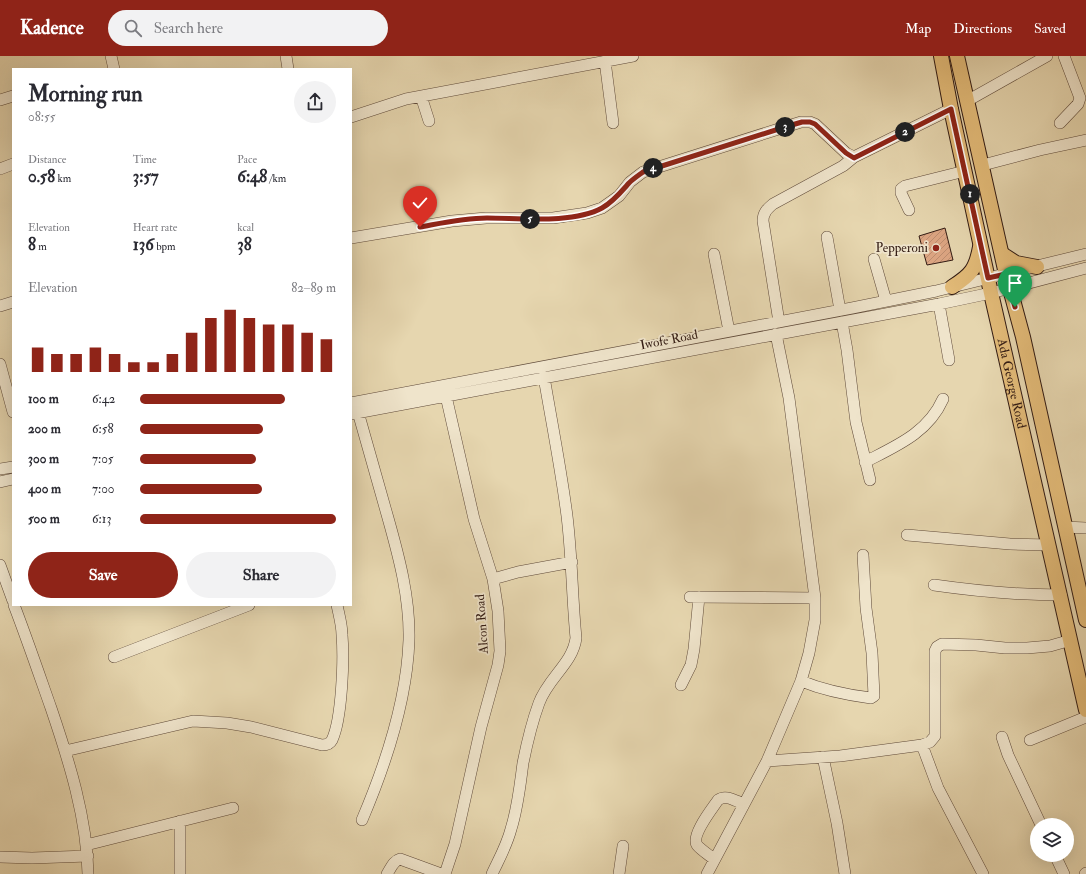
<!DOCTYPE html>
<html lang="en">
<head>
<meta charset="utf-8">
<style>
  body { margin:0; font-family:"IM FELL Double Pica",serif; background:#f2f2f3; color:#2b2b33; height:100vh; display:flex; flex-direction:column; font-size:15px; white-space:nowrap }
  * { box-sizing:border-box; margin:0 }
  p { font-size:13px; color:#7c7c81 }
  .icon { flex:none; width:22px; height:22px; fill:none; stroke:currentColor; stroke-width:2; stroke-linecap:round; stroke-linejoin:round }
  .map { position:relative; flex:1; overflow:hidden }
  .panel { position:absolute; left:12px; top:12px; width:340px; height:538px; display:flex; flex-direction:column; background:#fff; border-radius:0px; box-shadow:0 4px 16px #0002 }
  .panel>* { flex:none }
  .fabs { position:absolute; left:1030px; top:762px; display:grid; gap:8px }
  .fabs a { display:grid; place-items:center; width:44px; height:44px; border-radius:50%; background:#fff; box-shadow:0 4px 16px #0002; font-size:20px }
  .pin { position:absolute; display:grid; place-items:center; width:34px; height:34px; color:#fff; margin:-41px -17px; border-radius:50% 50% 50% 0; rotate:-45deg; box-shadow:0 0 4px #0007 }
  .pin .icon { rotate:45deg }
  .km { position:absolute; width:20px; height:20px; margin:-10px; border-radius:50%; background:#222; color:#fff; font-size:11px; line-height:20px; text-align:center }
  .round { display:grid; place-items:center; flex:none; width:42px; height:42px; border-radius:21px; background:#f2f2f3 }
  .headline { display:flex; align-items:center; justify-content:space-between; height:68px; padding:0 16px }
  h1 { font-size:22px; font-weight:700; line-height:30px }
  .figures { display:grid; grid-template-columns:repeat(3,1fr); gap:6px; height:68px; padding:4px 16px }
  .figures div { display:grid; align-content:center }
  .figures b { font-size:17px; font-weight:700 }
  .figures small { font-size:11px; font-weight:400 }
  .figures p { font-size:11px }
  .chart { height:112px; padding:8px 16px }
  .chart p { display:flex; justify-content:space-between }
  .chart svg { width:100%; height:72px; margin-top:4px; stroke:#8f2418; stroke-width:6 }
  .action { display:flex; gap:8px; margin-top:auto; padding:8px 16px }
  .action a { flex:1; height:46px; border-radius:24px; background:#8f2418; color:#fff; font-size:16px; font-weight:700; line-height:46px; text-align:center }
  .action a+a { background:#f2f2f3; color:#2b2b33 }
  ul { padding:0 16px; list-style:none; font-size:13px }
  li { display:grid; grid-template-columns:64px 48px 1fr; align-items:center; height:30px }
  li i { height:10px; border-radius:5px; background:#8f2418 }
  header { display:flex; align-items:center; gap:24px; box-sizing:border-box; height:56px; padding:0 20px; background:#8f2418; color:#fff }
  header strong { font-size:19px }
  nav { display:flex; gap:22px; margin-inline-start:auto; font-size:14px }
  .search { width:280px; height:36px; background:#f2f2f3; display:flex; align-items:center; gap:10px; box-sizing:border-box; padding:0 14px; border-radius:22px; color:#7c7c81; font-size:15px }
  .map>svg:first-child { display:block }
  .building { fill:url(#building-hatch); stroke:#321b13 }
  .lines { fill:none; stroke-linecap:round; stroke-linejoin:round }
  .minor-casing { stroke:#5f4a3a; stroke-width:12 }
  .major-casing { stroke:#321b13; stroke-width:16 }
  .minor { stroke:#efe4cb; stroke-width:11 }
  .major { stroke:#e3bb78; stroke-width:14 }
  .route-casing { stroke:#fff; stroke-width:8 }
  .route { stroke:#8f2418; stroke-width:5 }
  .poi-dot { fill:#8f2418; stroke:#efe4cb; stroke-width:1.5 }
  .labels { text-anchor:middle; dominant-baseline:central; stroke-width:3.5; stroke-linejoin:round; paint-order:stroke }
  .poi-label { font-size:13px; fill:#321b13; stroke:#efe4cb; text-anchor:end }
  .street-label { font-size:13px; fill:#321b13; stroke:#efe4cb }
</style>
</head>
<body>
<header>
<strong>Kadence</strong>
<div class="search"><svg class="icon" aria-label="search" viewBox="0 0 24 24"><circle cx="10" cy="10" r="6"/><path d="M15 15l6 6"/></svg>Search here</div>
<nav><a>Map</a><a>Directions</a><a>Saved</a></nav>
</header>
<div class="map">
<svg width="1086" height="818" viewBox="0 0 1086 818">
  <defs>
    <pattern id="building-hatch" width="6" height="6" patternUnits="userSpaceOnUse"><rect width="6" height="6" fill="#dca582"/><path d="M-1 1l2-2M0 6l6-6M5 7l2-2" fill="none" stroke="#bd8d6f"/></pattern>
  </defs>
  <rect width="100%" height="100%" fill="#e6d6af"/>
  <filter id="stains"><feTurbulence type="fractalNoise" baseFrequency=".005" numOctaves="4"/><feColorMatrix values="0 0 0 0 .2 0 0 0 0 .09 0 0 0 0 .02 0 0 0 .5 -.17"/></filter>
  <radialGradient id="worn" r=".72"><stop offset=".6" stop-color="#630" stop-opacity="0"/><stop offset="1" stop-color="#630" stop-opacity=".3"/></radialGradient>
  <!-- building -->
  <path class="building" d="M 945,172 L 953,204 L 927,209 L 919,180 Z"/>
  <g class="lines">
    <!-- minor casing -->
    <g class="minor-casing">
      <path id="minor" d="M 111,0 L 114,13
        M 286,0 L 288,13
        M 605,5 L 613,67
        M 421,40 L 429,65
        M 0,44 L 13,40
        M 967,45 L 1047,0
        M 351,61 L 406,43 L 633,0
        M 1060,67 L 1078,48 L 1080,42 L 1064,0
        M 983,109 L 1040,94 L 1086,84
        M 0,113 L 13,108
        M 909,154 L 901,137 L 901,133 L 905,130 L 965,115
        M 827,181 L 840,254
        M 351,182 L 452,165 L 486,162 L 553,162 L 587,157 L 602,152 L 619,140 L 630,126 L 643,116 L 785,71 L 801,66 L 810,66 L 815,68 L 846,97 L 854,101
        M 714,198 L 729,275
        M 874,203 L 886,245
        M 939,248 L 949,304
        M 0,250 L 13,246
        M 779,266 L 763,165 C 763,157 767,153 773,148 L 843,110 L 854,101 L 951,53
        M 842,266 L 847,294 L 856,366 L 870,424
        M 0,308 L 13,356
        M 351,347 L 852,252 L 936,235 L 1086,198
        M 358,356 C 368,392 378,426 388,462 C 399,501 410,542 409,584 C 407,643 385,710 362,764
        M 351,358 L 939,248 L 991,237 L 1086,212
        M 865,406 C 896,390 928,377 943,343
        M 0,413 L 13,411
        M 0,426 L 13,423
        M 1065,471 L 1086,472
        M 907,479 L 1010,488 L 1049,489
        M 0,509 L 13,545
        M 493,523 L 518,516 L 572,506
        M 934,529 C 976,535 1018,539 1061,539
        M 690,541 L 815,542
        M 14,549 C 27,583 39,618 51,652 C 69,705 87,762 88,818
        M 114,601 L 249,549
        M 801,625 C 823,634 847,639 871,642 L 874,640 L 872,597 L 866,552 L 863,499
        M 681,629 L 691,609 L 694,593 L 699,541
        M 1002,681 L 1008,699 L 1041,769
        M 1030,684 L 1086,661
        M 922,689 L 938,732 L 983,818
        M 65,695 L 193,665 L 227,667 L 251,671 L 322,689 C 327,689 330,688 332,684 C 342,663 344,603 342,579 C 342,569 339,559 337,549
        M 823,701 L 837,767 L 845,818
        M 767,705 L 840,700 L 922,689 L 930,686 L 935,680 L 935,595 L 937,591 L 942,588 L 976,589 L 1005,592 L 1027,592 L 1050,590 L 1071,584
        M 180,765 L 180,818
        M 86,789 L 233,752
        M 1055,799 L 1064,818
        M 0,801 L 32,802 L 88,800
        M 714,803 C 709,799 701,794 697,789 C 691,779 712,753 718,744 C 726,738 735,745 744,748
        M 387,818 C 391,812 393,805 400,803 L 441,818
        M 445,818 L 455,788 L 481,671 L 498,609 L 500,595 L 498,555 L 493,523 L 474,463 L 446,340
        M 492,818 C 499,803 507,789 511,773 C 518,751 520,729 523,707 C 527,687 532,666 539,647 C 548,622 573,607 576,582 C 572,541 572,501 567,460 C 561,413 552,368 544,321
        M 619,818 L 623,790
        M 707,818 L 767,705 L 801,625 L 809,597 L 815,564 L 815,542 L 789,342 L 776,278
        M 1085,818 L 1086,817"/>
    </g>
    <!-- major casing -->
    <g class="major-casing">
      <g id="major">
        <path id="s1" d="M 941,0 L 951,53 L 991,237 L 1086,654"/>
        <path d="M 957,0 L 1006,218 L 1023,281 L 1086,564"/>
        <path d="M 1002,198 L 1016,207 L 1037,211"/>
        <path d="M 952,231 C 971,219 976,213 980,191"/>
      </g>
    </g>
    <!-- minor -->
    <use href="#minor" class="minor"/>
    <!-- major -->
    <use href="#major" class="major"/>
  </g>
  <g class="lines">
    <!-- route casing -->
    <g class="route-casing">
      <path id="route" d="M 420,171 C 442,167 464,162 487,162 C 520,162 573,168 602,152 C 613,146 621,136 629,127 C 633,123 639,119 643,116 L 785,71 L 802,66 L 810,66 L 815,68 L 846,97 L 854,102 L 951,53 L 988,222 L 1006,218 L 1015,251"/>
    </g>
    <!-- route -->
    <use href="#route" class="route"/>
  </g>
  <!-- markers -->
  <circle class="poi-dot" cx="936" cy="192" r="4"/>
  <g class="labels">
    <!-- poi labels -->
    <g class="poi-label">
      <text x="928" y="192">Pepperoni</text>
    </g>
    <!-- street labels -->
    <g class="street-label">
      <text transform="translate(669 284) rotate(-11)">Iwofe Road</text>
      <text stroke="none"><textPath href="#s1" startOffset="335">Ada George Road</textPath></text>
      <text transform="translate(482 568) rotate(-94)">Alcon Road</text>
    </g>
  </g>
  <rect width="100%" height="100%" filter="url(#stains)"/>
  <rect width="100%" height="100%" fill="url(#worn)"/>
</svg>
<div class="fabs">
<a><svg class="icon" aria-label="layers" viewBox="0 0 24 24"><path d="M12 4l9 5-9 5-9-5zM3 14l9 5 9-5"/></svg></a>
</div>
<div class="pin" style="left:1015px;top:251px;background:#1e9e55"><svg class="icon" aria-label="arrive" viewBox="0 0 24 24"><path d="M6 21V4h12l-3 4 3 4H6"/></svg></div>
<div class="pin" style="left:420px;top:171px;background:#d93025"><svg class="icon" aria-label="check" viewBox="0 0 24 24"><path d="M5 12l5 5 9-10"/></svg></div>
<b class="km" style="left:970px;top:138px">1</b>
<b class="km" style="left:905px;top:76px">2</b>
<b class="km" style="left:785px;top:71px">3</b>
<b class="km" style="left:653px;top:112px">4</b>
<b class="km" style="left:530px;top:163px">5</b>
<section class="panel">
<div class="headline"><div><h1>Morning run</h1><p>08:55</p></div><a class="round"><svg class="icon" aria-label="share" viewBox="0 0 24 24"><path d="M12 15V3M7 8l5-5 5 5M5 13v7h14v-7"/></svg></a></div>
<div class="figures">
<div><p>Distance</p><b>0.58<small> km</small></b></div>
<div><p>Time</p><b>3:57</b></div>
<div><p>Pace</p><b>6:48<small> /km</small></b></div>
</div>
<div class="figures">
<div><p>Elevation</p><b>8<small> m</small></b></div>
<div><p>Heart rate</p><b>136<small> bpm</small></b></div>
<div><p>kcal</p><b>38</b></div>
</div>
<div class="chart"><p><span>Elevation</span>82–89 m</p>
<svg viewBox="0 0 160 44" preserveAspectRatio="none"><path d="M5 44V29M15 44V33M25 44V33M35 44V29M45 44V33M55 44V38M65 44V38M75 44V33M85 44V20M95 44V11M105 44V6M115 44V11M125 44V15M135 44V15M145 44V20M155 44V24"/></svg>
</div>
<ul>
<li><b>100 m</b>6:42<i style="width:74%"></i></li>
<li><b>200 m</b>6:58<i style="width:63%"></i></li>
<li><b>300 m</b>7:05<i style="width:59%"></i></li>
<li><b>400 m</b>7:00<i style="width:62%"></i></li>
<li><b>500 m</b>6:13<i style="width:100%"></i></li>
</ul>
<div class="action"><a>Save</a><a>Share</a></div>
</section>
</div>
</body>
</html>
